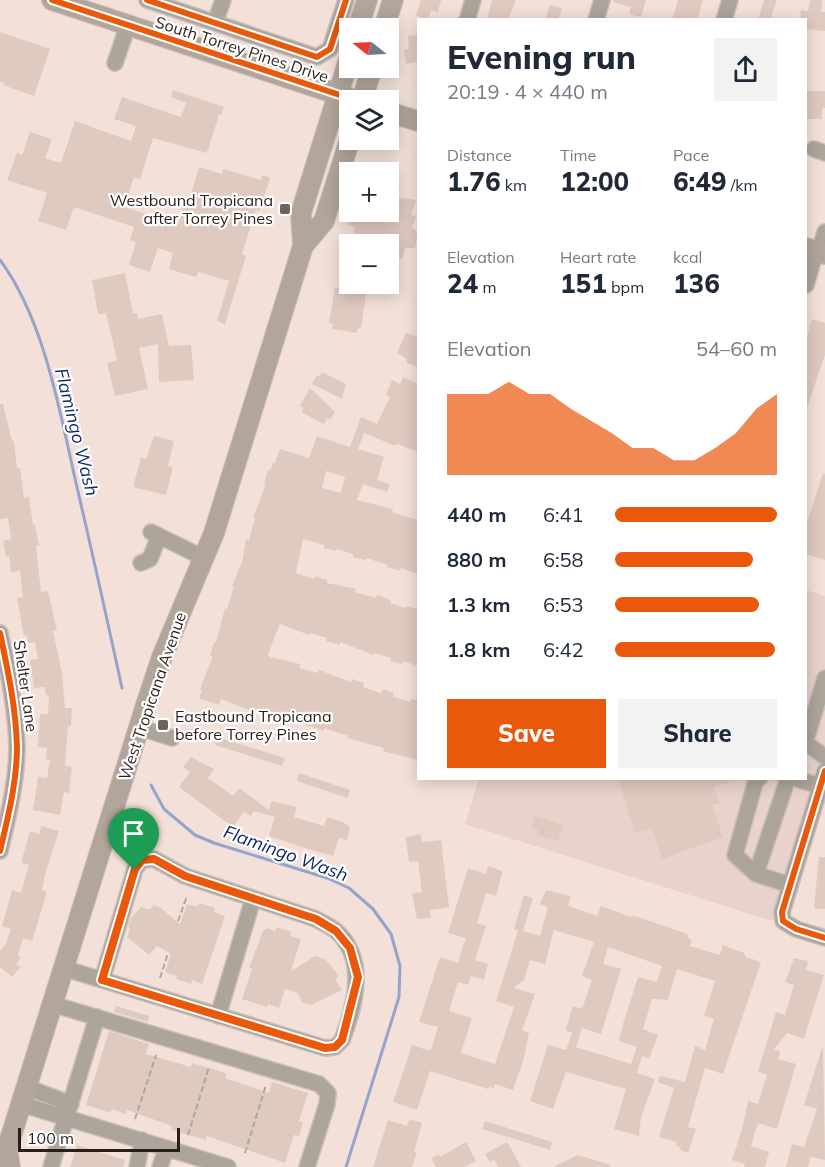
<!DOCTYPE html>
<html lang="en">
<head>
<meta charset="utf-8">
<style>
  body { margin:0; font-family:Mulish,sans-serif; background:#f2f2f3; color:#1f2937; height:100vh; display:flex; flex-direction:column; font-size:22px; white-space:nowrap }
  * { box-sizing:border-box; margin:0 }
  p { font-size:20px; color:#747a83 }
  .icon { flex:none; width:33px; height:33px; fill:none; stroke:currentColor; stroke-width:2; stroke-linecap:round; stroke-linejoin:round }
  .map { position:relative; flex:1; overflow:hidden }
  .sheet { position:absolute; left:417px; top:18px; width:390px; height:762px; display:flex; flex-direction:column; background:#fff; border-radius:0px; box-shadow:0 3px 15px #0003 }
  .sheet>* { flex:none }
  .needle { width:39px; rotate:288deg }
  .buttons { position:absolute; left:339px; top:18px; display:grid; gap:12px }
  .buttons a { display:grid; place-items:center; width:60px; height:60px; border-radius:0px; background:#fff; box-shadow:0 3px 15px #0003; font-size:30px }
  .scale { position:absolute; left:18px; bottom:15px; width:162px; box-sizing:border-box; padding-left:6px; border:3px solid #2a1e19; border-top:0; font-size:16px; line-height:21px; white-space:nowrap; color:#2a1e19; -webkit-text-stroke:4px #fff; paint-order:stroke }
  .pin { position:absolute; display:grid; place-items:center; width:51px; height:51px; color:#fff; margin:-62px -26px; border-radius:50% 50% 50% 0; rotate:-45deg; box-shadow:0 0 6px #0007 }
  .pin .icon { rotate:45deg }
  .round { display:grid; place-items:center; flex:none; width:63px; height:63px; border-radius:0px; background:#f2f2f3 }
  .head { display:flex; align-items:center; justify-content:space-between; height:102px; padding:0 30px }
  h1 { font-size:33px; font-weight:800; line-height:45px }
  .figures { display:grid; grid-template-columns:repeat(3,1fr); gap:9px; height:102px; padding:6px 30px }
  .figures div { display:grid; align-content:center }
  .figures b { font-size:26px; font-weight:800 }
  .figures small { font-size:16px; font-weight:400 }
  .figures p { font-size:16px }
  .chart { height:168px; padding:12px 30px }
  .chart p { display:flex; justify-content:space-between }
  .chart svg { width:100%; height:108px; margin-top:6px; fill:#ea580c; opacity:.7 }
  .action { display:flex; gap:12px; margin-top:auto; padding:12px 30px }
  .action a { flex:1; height:69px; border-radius:0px; background:#ea580c; color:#fff; font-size:24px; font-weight:800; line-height:69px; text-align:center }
  .action a+a { background:#f2f2f3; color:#1f2937 }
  ul { padding:0 30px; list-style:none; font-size:20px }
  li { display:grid; grid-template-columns:96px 72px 1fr; align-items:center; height:45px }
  li i { height:15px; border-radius:8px; background:#ea580c }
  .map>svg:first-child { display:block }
  .education { fill:#e8d2cb }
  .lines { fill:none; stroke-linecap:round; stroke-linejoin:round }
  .stream { stroke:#96a3ca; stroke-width:3 }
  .building { fill:#dfcac0; fill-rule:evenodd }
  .minor-casing { stroke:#ccbfb9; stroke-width:18 }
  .major-casing { stroke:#ccbfb9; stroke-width:22 }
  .path { stroke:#b0a69f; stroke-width:2; stroke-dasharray:6 3; stroke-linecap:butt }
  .minor { stroke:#ada59c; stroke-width:15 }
  .major { stroke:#b2a69b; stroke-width:20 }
  .cycleway-casing { stroke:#fff; stroke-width:10 }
  .cycleway { stroke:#e8590c; stroke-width:6 }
  .route-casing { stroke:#fff; stroke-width:12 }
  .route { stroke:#ea580c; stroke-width:8 }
  .poi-dot { fill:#70625c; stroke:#fff; stroke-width:2 }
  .labels { text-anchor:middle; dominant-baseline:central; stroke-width:4.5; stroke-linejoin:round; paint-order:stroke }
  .street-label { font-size:16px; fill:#2a1e19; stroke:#fff }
  .poi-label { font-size:16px; fill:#2a1e19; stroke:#fff; text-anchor:end }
  .water-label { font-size:18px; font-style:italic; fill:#0e276b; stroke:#fff }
</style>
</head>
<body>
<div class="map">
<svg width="825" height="1167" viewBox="0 0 825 1167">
  <rect width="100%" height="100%" fill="#f3e1d9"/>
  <!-- education -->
  <path class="education" d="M 806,590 L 825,596 L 825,771 L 783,921 L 769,920 L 465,824 L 479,779 L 806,778 Z"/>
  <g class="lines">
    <!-- stream -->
    <path class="stream" d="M 0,260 C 44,319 60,412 76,483 C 92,551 107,619 122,688
      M 151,785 L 164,809 L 195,835 L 214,843 L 327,878 L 349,888 L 373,909 L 391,934 L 400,966 L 399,997 L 346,1167"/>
  </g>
  <!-- building -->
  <path class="building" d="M 421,0 L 441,0 L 438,12 L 431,10 L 428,20 L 416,16 Z
    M 492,0 L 516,0 L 508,20 L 487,20 Z
    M 614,0 L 646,0 L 641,17 L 629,14 L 631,7 L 613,2 Z
    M 678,0 L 703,0 L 697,20 L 672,20 Z
    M 764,0 L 777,0 L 770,20 L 758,20 Z
    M 810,0 L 822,0 L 821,12 L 825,12 L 825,31 L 806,29 L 806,20 L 800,20 L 801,10 L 808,11 Z
    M 550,5 L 562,8 L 558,20 L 545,20 Z
    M 0,32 L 50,49 L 34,96 L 3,85 L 4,83 L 0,82 Z
    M 418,35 L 418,62 L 406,64 L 404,50 L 409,49 L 408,36 Z
    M 173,90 L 224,107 L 221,115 L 219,115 L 207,153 L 153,138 L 140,179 L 134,177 L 124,207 L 178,224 L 185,200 L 189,201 L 199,167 L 222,174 L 223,169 L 261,180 L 262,175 L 270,178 L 259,212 L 256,210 L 250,228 L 242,254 L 246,256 L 225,324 L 217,321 L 229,281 L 198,272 L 196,277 L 169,269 L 173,253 L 158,248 L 150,272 L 129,265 L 136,242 L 130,240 L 134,227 L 74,207 L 66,230 L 38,221 L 47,193 L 7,180 L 17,153 L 22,155 L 30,132 L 52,139 L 45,158 L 61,163 L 75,121 L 131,141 L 136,126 L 114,119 L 122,97 L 181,117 L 186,103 L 171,97 Z
    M 807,91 L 825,91 L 825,108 L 822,108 L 822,119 L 807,119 Z
    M 394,197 L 416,200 L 411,215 L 416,216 L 412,227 L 418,233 L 415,248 L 405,248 L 402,259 L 398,258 L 396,265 L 388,263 L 388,244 L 350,244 L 355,229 L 353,226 L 348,224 L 352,214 L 357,215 L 358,212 L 388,212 L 388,203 L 391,204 Z
    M 125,273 L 133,314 L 137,313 L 138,319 L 162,314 L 169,346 L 191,345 L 194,380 L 159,382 L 158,344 L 139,348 L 148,389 L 115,396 L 107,363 L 117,360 L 106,313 L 98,314 L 92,280 Z
    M 339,285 L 361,288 L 361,292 L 366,293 L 361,329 L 358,328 L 357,333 L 332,329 L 333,324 L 329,323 L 335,288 L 339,288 Z
    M 812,319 L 825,323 L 825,355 L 807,407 L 806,340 Z
    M 406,333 L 418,337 L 418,367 L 406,362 L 407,359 L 397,353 Z
    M 322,372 L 346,384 L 342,399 L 312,384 L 317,375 L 320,376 Z
    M 403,377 L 418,384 L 418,452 L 398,444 L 395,446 L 364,433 L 358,449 L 384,457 L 377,480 L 390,484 L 387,492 L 363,484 L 357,500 L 393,509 L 392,512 L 418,520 L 418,574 L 401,568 L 400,571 L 387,567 L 388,565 L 366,558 L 365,560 L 353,557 L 353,554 L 337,549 L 336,551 L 324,548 L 324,545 L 303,539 L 296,573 L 314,579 L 315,576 L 327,580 L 327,583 L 356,589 L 355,592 L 376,598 L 377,595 L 391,600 L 390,603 L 406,608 L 407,606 L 417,609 L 418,666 L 403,661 L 402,664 L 390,661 L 391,658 L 375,653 L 374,655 L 340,642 L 340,645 L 326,641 L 327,638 L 310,633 L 309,635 L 280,624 L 268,654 L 270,657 L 300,664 L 299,668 L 318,673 L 319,670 L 351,682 L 352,679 L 364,683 L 363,687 L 381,693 L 383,689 L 394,693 L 393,697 L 410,702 L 411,699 L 418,701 L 418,760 L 383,751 L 384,748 L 347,738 L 348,736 L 324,728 L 324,731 L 289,719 L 288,721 L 253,709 L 252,711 L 221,699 L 219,705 L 199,698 L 202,690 L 200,689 L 213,656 L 210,655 L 214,642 L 216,643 L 225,608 L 227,609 L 234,587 L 232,586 L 242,562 L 246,539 L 249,540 L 255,518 L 253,518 L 266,484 L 264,483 L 268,470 L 270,471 L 273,463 L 275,463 L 280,449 L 309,458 L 317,436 L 350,447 L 361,417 L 377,424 L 390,397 L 386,394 L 392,380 L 400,384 ZM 326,471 L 345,477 L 341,493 L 322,488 Z
    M 310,388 L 335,412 L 330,420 L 327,418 L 324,424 L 301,412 L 304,408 L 300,406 Z
    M 0,404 L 3,404 L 12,441 L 14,441 L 17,468 L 20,468 L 24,498 L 29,497 L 33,525 L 35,525 L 39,545 L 36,546 L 41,592 L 48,591 L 57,631 L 53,631 L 62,673 L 65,708 L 72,708 L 71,726 L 68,726 L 65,766 L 72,767 L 69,793 L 64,792 L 60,815 L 33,810 L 38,777 L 47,778 L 50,760 L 46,760 L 47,748 L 38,747 L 40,714 L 48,714 L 49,695 L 46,695 L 45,687 L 34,688 L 30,660 L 38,659 L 35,642 L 28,643 L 27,635 L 24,636 L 17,598 L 23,597 L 20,571 L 11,572 L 9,556 L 6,557 L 3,541 L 11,539 L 8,518 L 0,519 Z
    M 154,436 L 174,441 L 168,466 L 173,467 L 166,495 L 133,487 L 141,457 L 146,459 Z
    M 823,473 L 825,474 L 825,560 L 806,554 L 806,519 L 808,520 Z
    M 217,737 L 285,758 L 282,766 L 215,745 Z
    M 191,757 L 214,769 L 208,778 L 233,796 L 239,788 L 269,810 L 272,801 L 297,807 L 294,817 L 324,826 L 327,817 L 343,822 L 350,827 L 347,840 L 339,838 L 333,856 L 308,849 L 269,836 L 275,817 L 254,811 L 251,816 L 244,812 L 233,827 L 179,787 L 190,772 L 183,767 Z
    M 299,773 L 350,790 L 347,798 L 297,781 Z
    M 618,778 L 734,778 L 734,780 L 714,787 L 719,803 L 712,805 L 723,837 L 662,859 L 652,828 L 635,833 Z
    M 534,816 L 563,825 L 558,841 L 537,835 L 538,830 L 531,828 Z
    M 41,826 L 59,831 L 46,871 L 42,890 L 47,892 L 37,925 L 32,941 L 23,938 L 18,955 L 21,958 L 16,964 L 21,967 L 12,977 L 0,967 L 0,951 L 6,944 L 11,929 L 2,926 L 12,890 L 21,893 L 29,865 L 21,863 L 30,831 L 39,834 Z
    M 421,834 L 422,842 L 441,840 L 449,907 L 430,910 L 431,918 L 417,919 L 412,893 L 422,892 L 418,861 L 409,862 L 406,840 L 406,837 Z
    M 819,857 L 825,857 L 825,909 L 815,909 L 814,906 Z
    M 488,866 L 502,871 L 502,874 L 496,896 L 486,893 L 477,923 L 486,926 L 475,960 L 488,964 L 484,980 L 471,976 L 468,985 L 458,982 L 449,1011 L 472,1018 L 461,1053 L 495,1064 L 514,1007 L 496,1001 L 515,940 L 518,930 L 514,929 L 524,895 L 533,898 L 523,931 L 540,936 L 548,907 L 540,904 L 546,890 L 571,896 L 568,906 L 597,916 L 601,906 L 631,917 L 632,915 L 688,934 L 687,937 L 692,940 L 690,946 L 720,955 L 723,945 L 744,953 L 746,957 L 761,962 L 723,1074 L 705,1068 L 688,1127 L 696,1129 L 688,1153 L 680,1150 L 681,1148 L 676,1146 L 677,1142 L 659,1137 L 674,1088 L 658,1082 L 660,1076 L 685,1082 L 695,1046 L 705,1050 L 714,1019 L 704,1015 L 715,981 L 677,969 L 668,1000 L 652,999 L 643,1029 L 658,1035 L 650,1056 L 648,1058 L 642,1056 L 637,1073 L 655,1079 L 641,1117 L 639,1136 L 614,1129 L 626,1089 L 566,1072 L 553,1109 L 530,1101 L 548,1045 L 566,1050 L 572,1033 L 567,1031 L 566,1028 L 573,1006 L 582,1009 L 592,980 L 582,976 L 594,942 L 554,930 L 545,964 L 530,960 L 524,980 L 514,988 L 535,994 L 522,1030 L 529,1033 L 524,1058 L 513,1090 L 495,1084 L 494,1088 L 489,1087 L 488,1089 L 430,1071 L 417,1110 L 393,1102 L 412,1045 L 430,1051 L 432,1047 L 438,1027 L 419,1022 L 440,957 L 458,963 L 463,946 L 466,938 L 448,933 L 468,868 L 486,874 ZM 608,947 L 662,966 L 657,982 L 638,977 L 623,1024 L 619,1041 L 637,1047 L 631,1064 L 576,1047 L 582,1028 L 601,1034 L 621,969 L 603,964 Z
    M 199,903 L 215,908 L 214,912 L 225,916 L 202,984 L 192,980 L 191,984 L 176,979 L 177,976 L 165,972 L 171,954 L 157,946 L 149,955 L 127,937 L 130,928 L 128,926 L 131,918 L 141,907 L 150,910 L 154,905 L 161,908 L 180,924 L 187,904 L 198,907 Z
    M 276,927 L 291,932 L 290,936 L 301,939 L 291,971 L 315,956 L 326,960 L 338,975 L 336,981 L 342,990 L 311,1005 L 303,1003 L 298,993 L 285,989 L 279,1008 L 268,1004 L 267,1007 L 242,999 L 252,969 L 249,968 L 263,931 L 267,928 L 275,931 Z
    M 794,958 L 808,961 L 806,970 L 824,975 L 804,1039 L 787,1033 L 774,1049 L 780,1051 L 778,1059 L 796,1064 L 777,1129 L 758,1123 L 754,1135 L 751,1146 L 769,1152 L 765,1167 L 744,1167 L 745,1164 L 732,1160 L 743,1126 L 748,1101 L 758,1104 L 767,1075 L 758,1071 L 776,1012 L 785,1015 L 794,985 L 785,982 Z
    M 116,1006 L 149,1016 L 148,1022 L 114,1012 Z
    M 109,1031 L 149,1044 L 146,1054 L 191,1067 L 192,1063 L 217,1070 L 227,1074 L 225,1078 L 269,1093 L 272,1082 L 308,1093 L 299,1121 L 303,1122 L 299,1136 L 294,1135 L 285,1163 L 207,1136 L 206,1140 L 171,1130 L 172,1126 L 127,1110 L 126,1114 L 112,1109 L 111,1113 L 86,1105 Z
    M 823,1045 L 825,1160 L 810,1157 L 808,1167 L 786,1167 L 792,1144 L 804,1147 L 817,1109 L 804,1105 Z
    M 409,1119 L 422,1123 L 414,1152 L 417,1153 L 412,1167 L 373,1167 L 388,1120 L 407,1126 Z
    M 485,1121 L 552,1142 L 550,1150 L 482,1129 Z
    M 466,1142 L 476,1161 L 464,1167 L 436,1167 L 431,1158 L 439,1154 L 440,1157 Z
    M 507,1142 L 512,1150 L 521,1167 L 498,1167 L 494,1160 L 490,1162 L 485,1154 Z
    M 77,1145 L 125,1160 L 123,1167 L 70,1167 Z
    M 578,1155 L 611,1165 L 610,1167 L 553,1167 Z"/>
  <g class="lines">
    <!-- minor casing -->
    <g class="minor-casing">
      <path id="minor" d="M 147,0 L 317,57 L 330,49 L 346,0
        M 467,20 L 473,0
        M 596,20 L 602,0
        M 724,20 L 730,0
        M 215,23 L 223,0
        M 115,63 L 128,25
        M 814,149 L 825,153
        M 819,252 L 825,232
        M 806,285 L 816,251
        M 151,532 L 204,558
        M 141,563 L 150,559 L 159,536
        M 0,633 C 8,671 16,708 17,747 C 17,782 8,817 0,851
        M 138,727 L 172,738
        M 806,740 L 825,678
        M 806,743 L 825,757
        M 825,771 L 782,912 L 783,921 L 796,929 L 825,938
        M 760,778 L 756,780 L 735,855 L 756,874 L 790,885
        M 793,778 L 820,786
        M 756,874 L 788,778
        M 63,968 L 325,1048 L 335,1047 L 342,1040 C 355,1006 368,959 336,931 C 331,926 322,923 316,919 L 185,876 L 154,859 L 142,860 L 135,869 L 102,980
        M 52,1004 L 319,1084 L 328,1093 L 327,1104 L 307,1167
        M 218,1016 L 253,899
        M 26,1087 L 71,1104
        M 21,1104 L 228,1167
        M 51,1167 L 97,1017
        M 137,1167 L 142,1140
        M 160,1167 L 166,1148"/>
    </g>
    <!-- major casing -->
    <g class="major-casing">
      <path id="major" d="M 52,0 L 355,100
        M 358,28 L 367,0
        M 384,28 L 393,0
        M 362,100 L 372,68
        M 388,112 L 418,121
        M 303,246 L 324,221 L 350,139
        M 806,248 L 825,254
        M 10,1167 L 7,1149 L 146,705 L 162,657 L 214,533 L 303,246 L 301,213 L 350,56"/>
    </g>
    <!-- path -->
    <path class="path" d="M 178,921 L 187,896
      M 160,978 L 168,953
      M 135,1119 L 156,1055
      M 188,1135 L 209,1067
      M 245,1153 L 266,1085"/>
    <!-- minor -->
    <use href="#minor" class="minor"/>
    <!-- major -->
    <use href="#major" class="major"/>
    <!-- cycleway casing -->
    <g class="cycleway-casing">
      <path id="cycleway" d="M 52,0 L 355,100
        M 147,0 L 317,57 L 330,49 L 346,0
        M 0,633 C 8,671 16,708 17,747 C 17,782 8,817 0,851
        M 825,771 L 782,912 L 783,921 L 796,929 L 825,938"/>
    </g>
    <!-- cycleway -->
    <use href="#cycleway" class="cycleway"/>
  </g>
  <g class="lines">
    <!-- route casing -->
    <g class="route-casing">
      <path id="route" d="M 154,859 L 185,876 L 316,919 L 336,931 L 350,948 L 358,977 L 342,1040 L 335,1047 L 325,1048 L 102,980 L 135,869 L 142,860 Z"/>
    </g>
    <!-- route -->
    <use href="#route" class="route"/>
  </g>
  <!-- markers -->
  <g class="poi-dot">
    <rect x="279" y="203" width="12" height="12" rx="3"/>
    <rect x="157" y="719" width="12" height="12" rx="3"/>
  </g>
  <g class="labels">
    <!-- street labels -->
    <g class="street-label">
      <text transform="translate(242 49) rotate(18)">South Torrey Pines Drive</text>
      <text transform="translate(26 686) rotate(82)">Shelter Lane</text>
      <text transform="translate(152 696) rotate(-71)">West Tropicana Avenue</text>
    </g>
    <!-- poi labels -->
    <g class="poi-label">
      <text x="273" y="200">Westbound Tropicana<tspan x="273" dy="18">after Torrey Pines</tspan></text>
      <text x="175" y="716" text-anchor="start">Eastbound Tropicana<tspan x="175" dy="18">before Torrey Pines</tspan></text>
    </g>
    <!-- water labels -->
    <g class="water-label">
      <text transform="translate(77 432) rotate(76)">Flamingo Wash</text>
      <text transform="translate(286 853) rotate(20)">Flamingo Wash</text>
    </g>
  </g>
</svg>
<div class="buttons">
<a><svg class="needle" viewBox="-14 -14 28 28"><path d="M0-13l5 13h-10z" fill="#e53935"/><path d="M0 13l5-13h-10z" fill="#747a83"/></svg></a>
<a><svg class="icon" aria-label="layers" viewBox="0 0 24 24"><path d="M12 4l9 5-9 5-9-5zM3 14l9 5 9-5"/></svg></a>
<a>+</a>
<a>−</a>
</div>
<div class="scale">100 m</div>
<div class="pin" style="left:134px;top:870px;background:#1e9e55"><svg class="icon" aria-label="arrive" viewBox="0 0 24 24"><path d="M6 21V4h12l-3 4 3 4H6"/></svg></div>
<section class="sheet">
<div class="head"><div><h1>Evening run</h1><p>20:19 · 4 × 440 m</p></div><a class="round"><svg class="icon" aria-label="share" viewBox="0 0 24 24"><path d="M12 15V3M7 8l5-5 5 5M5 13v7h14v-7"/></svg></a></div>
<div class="figures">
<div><p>Distance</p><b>1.76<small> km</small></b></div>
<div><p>Time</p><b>12:00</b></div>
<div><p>Pace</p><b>6:49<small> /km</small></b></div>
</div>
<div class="figures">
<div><p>Elevation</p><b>24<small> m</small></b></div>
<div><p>Heart rate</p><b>151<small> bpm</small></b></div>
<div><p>kcal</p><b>136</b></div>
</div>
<div class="chart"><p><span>Elevation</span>54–60 m</p>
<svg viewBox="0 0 160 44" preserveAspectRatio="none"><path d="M0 44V11L10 11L20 11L30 6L40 11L50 11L60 17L70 22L80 27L90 33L100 33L110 38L120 38L130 33L140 27L150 17L160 11V44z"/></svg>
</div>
<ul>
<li><b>440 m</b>6:41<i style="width:100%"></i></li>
<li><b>880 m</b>6:58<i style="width:85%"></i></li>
<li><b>1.3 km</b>6:53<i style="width:89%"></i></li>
<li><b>1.8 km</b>6:42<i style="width:99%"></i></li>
</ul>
<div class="action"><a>Save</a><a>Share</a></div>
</section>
</div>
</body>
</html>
